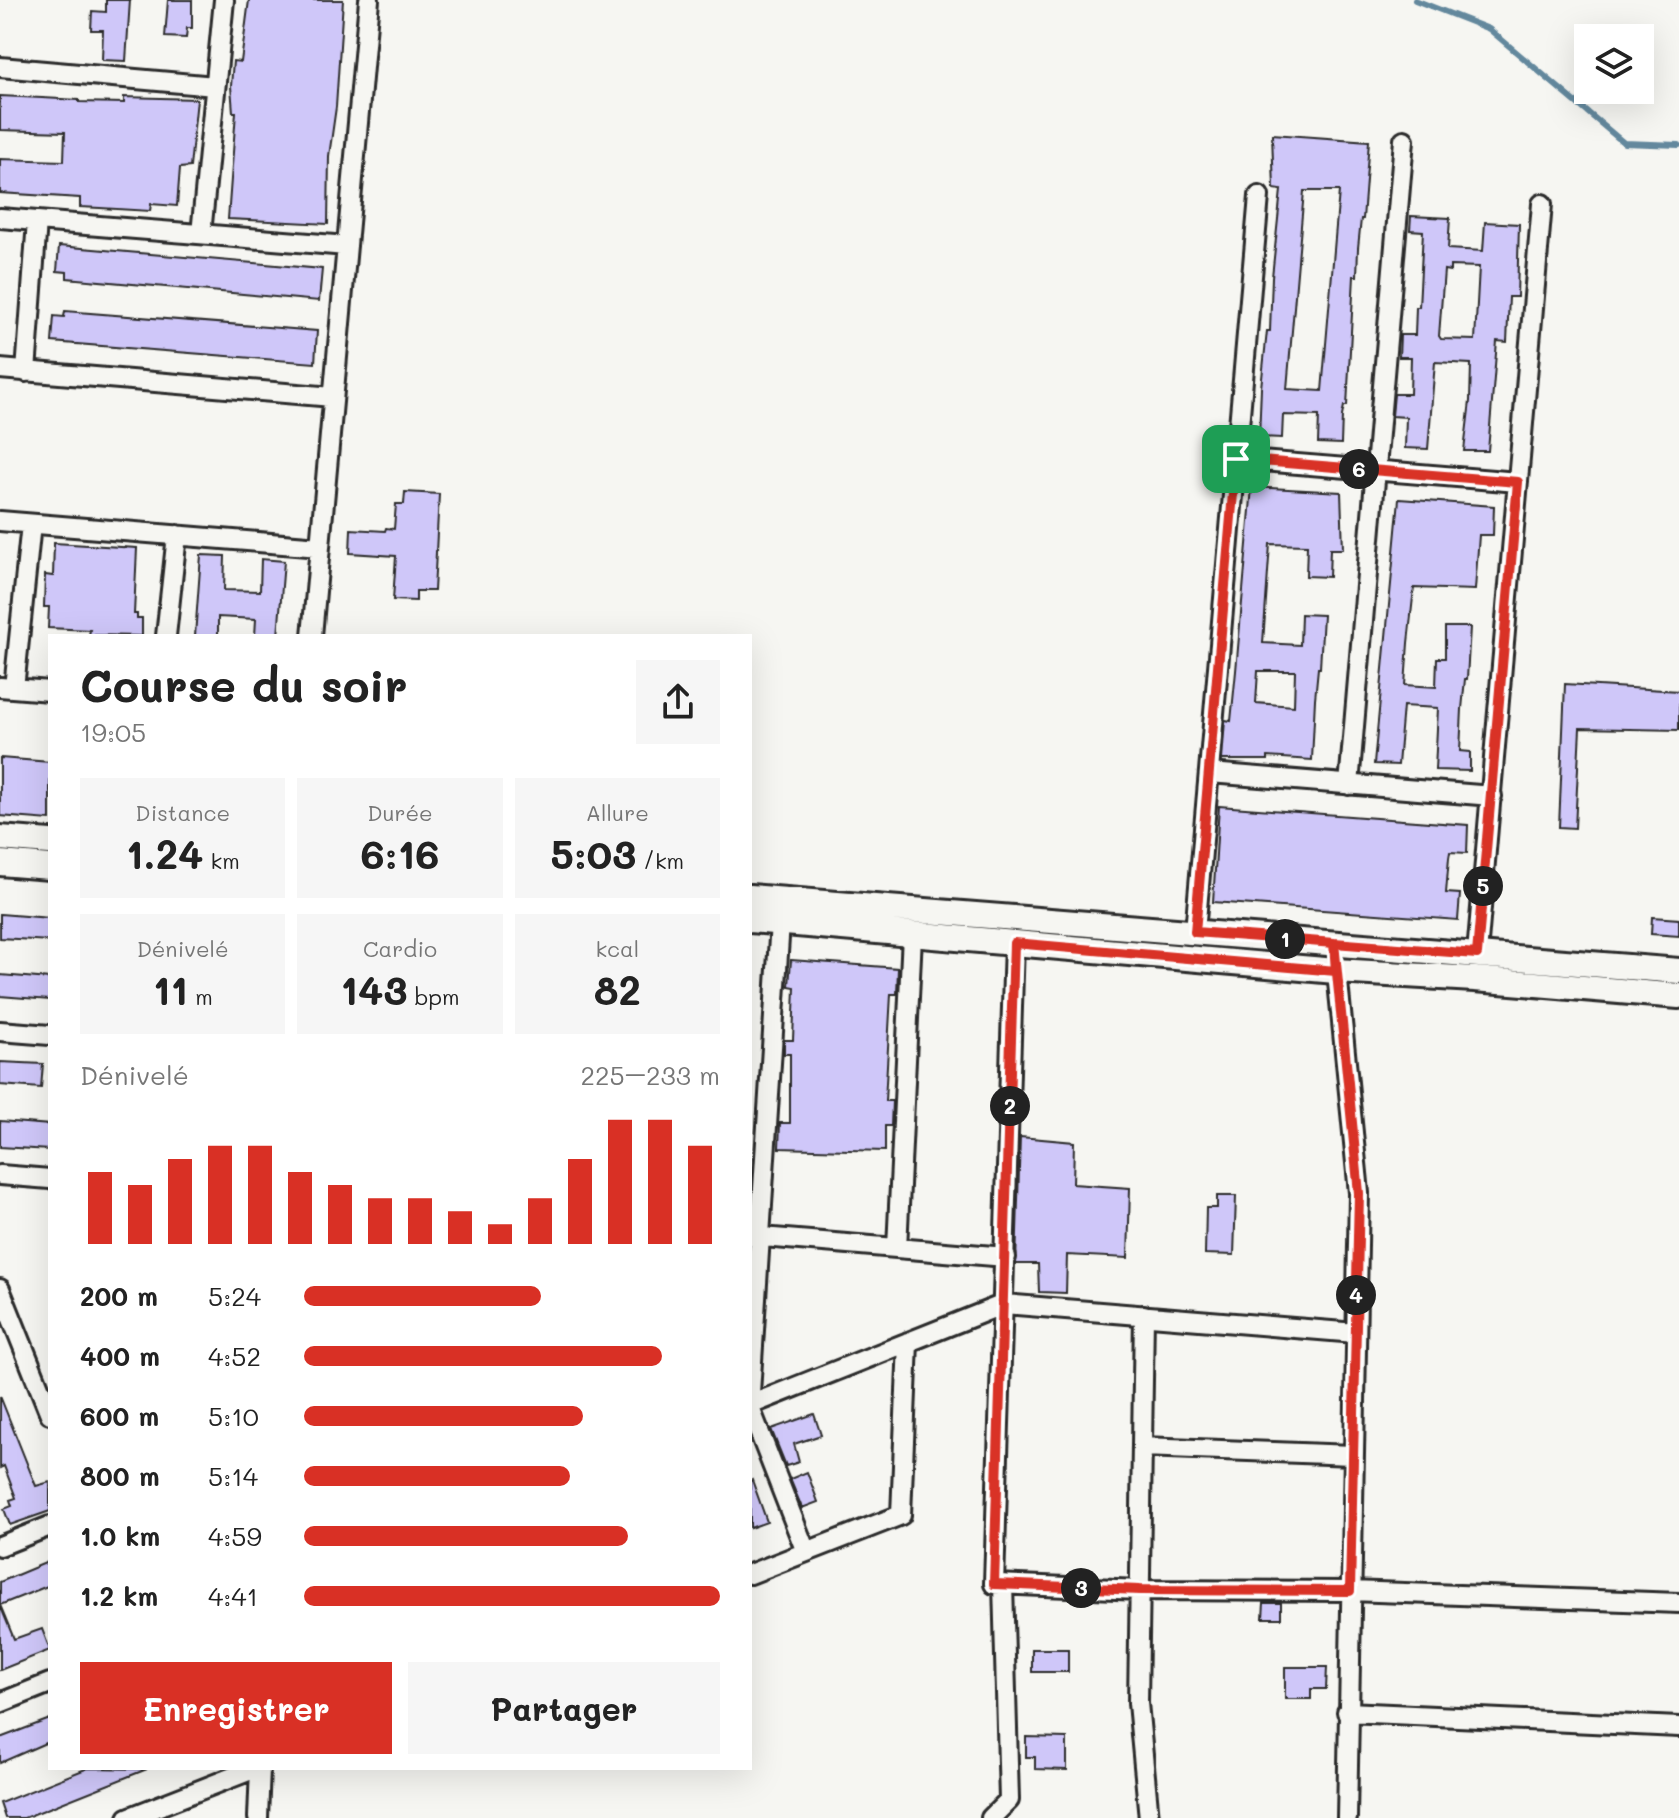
<!DOCTYPE html>
<html lang="fr">
<head>
<meta charset="utf-8">
<style>
  body { margin:0; font-family:Mali,sans-serif; background:#f6f6f6; color:#222; height:100vh; display:flex; flex-direction:column; font-size:30px; white-space:nowrap }
  * { box-sizing:border-box; margin:0 }
  p { font-size:26px; color:#767676 }
  .icon { flex:none; width:44px; height:44px; fill:none; stroke:currentColor; stroke-width:2; stroke-linecap:round; stroke-linejoin:round }
  .map { position:relative; flex:1; overflow:hidden }
  .side { position:absolute; left:48px; top:634px; width:704px; height:1136px; display:flex; flex-direction:column; background:#fff; border-radius:0px; box-shadow:0 8px 32px #0002 }
  .side>* { flex:none }
  .fabs { position:absolute; left:1574px; top:24px; display:grid; gap:16px }
  .fabs a { display:grid; place-items:center; width:80px; height:80px; border-radius:0px; background:#fff; box-shadow:0 8px 32px #0002; font-size:40px }
  .pin { position:absolute; display:grid; place-items:center; width:68px; height:68px; color:#fff; margin:-34px; border-radius:16px; box-shadow:0 4px 12px #0006 }
  .km { position:absolute; width:40px; height:40px; margin:-20px; border-radius:50%; background:#222; color:#fff; font-size:22px; line-height:40px; text-align:center }
  .round { display:grid; place-items:center; flex:none; width:84px; height:84px; border-radius:0px; background:#f6f6f6 }
  .summary { display:flex; align-items:center; justify-content:space-between; height:136px; padding:0 32px }
  h1 { font-size:44px; font-weight:800; line-height:60px }
  .metrics { display:grid; grid-template-columns:repeat(3,1fr); gap:12px; height:136px; padding:8px 32px }
  .metrics div { display:grid; align-content:center; border-radius:0px; background:#f6f6f6; text-align:center }
  .metrics b { font-size:40px; font-weight:800 }
  .metrics small { font-size:22px; font-weight:400 }
  .metrics p { font-size:22px }
  .chart { height:224px; padding:16px 32px }
  .chart p { display:flex; justify-content:space-between }
  .chart svg { width:100%; height:144px; margin-top:8px; stroke:#d93025; stroke-width:6 }
  .button { display:flex; gap:16px; margin-top:auto; padding:16px 32px }
  .button a { flex:1; height:92px; border-radius:0px; background:#d93025; color:#fff; font-size:32px; font-weight:800; line-height:92px; text-align:center }
  .button a+a { background:#f6f6f6; color:#222 }
  ul { padding:0 32px; list-style:none; font-size:26px }
  li { display:grid; grid-template-columns:128px 96px 1fr; align-items:center; height:60px }
  li i { height:20px; border-radius:10px; background:#d93025 }
  .map>svg:first-child { display:block }
  .lines { fill:none; stroke-linecap:round; stroke-linejoin:round }
  .stream { stroke:#63889d; stroke-width:6 }
  .building { fill:#cfc7f9; stroke:#2b2b2b; stroke-width:2; fill-rule:evenodd }
  .minor-casing { stroke:#2b2b2b; stroke-width:24 }
  .tertiary-casing { stroke:#2b2b2b; stroke-width:30 }
  .minor { stroke:#f6f6f2; stroke-width:18 }
  .tertiary { stroke:#f6f6f2; stroke-width:24 }
  .route-casing { stroke:#fff; stroke-width:16 }
  .route { stroke:#d93025; stroke-width:10 }
</style>
</head>
<body>
<div class="map">
<svg width="1679" height="1818" viewBox="0 0 1679 1818">
  <rect width="100%" height="100%" fill="#f6f6f2"/>
  <filter id="ink" filterUnits="userSpaceOnUse"><feTurbulence type="fractalNoise" baseFrequency=".0125" numOctaves="2"/><feDisplacementMap in="SourceGraphic" scale="16" xChannelSelector="R" yChannelSelector="G"/><feConvolveMatrix kernelMatrix="1 2 1 2 8 2 1 2 1" color-interpolation-filters="sRGB"/></filter>
  <g filter="url(#ink)">
    <g class="lines">
      <!-- stream -->
      <path class="stream" d="M 1415,0 L 1489,29 L 1624,143 L 1679,145"/>
    </g>
    <!-- building -->
    <path class="building" d="M 106,0 L 130,0 L 126,61 L 102,60 L 103,30 L 91,30 L 92,11 L 106,12 Z
      M 168,0 L 192,0 L 192,28 L 187,28 L 186,38 L 165,37 Z
      M 249,0 L 343,0 L 336,107 L 329,156 L 328,224 L 228,219 L 236,112 L 233,112 L 231,86 L 233,61 L 241,62 Z
      M 0,96 L 42,98 L 79,100 L 79,102 L 124,103 L 124,97 L 197,99 L 190,167 L 180,168 L 177,206 L 151,204 L 150,211 L 100,208 L 80,207 L 80,198 L 0,193 L 0,159 L 64,161 L 65,132 L 0,130 Z
      M 1272,134 L 1369,141 L 1363,219 L 1361,219 L 1358,248 L 1357,276 L 1354,276 L 1347,406 L 1344,406 L 1342,416 L 1341,444 L 1318,443 L 1319,416 L 1283,415 L 1282,438 L 1259,437 L 1261,388 L 1267,331 L 1270,331 L 1272,277 L 1281,190 L 1274,189 ZM 1304,191 L 1339,191 L 1322,391 L 1287,389 Z
      M 1411,216 L 1450,218 L 1448,249 L 1483,251 L 1485,222 L 1519,224 L 1517,297 L 1509,297 L 1507,342 L 1497,341 L 1488,451 L 1464,451 L 1470,401 L 1471,364 L 1435,362 L 1428,449 L 1405,448 L 1406,417 L 1392,416 L 1394,394 L 1410,394 L 1411,357 L 1399,357 L 1400,335 L 1415,335 L 1416,307 L 1419,307 L 1423,231 L 1410,230 ZM 1450,266 L 1479,267 L 1475,340 L 1441,339 L 1439,336 L 1444,270 L 1450,271 Z
      M 59,246 L 322,269 L 319,301 L 67,278 L 67,272 L 57,271 Z
      M 65,311 L 317,331 L 315,363 L 52,342 L 54,316 L 64,317 Z
      M 1252,487 L 1341,492 L 1343,549 L 1330,549 L 1329,577 L 1306,576 L 1307,545 L 1270,544 L 1263,643 L 1300,645 L 1301,614 L 1323,615 L 1320,668 L 1318,668 L 1315,699 L 1312,760 L 1268,757 L 1268,760 L 1222,760 L 1225,720 L 1231,721 L 1236,671 ZM 1258,671 L 1295,671 L 1294,706 L 1256,703 Z
      M 405,492 L 439,494 L 434,591 L 416,591 L 416,601 L 393,600 L 396,556 L 350,553 L 351,529 L 385,531 L 386,528 L 394,529 L 396,504 L 404,504 Z
      M 1399,499 L 1494,506 L 1493,535 L 1479,535 L 1475,590 L 1414,588 L 1408,643 L 1405,685 L 1436,687 L 1437,658 L 1445,658 L 1445,627 L 1470,627 L 1467,679 L 1465,679 L 1462,709 L 1460,751 L 1470,752 L 1470,771 L 1435,770 L 1438,708 L 1403,706 L 1398,765 L 1374,764 Z
      M 54,543 L 137,548 L 134,614 L 137,614 L 137,618 L 142,618 L 142,636 L 89,635 L 90,630 L 48,628 L 49,607 L 44,607 L 45,575 L 53,576 Z
      M 201,555 L 225,556 L 224,590 L 260,591 L 261,559 L 284,561 L 278,636 L 255,636 L 256,619 L 218,617 L 218,636 L 195,636 Z
      M 1565,684 L 1679,691 L 1679,730 L 1580,728 L 1575,828 L 1559,827 Z
      M 0,758 L 50,762 L 50,820 L 0,816 Z
      M 1219,806 L 1468,825 L 1467,853 L 1450,852 L 1449,858 L 1446,893 L 1460,894 L 1458,920 L 1213,902 Z
      M 0,914 L 50,918 L 50,941 L 0,938 Z
      M 1652,917 L 1679,919 L 1679,936 L 1651,934 Z
      M 791,960 L 898,968 L 897,994 L 891,994 L 885,1101 L 892,1101 L 891,1126 L 885,1126 L 885,1151 L 779,1148 L 780,1123 L 790,1123 L 790,1054 L 784,1054 L 784,1040 L 793,1040 L 795,987 L 789,986 Z
      M 0,975 L 50,979 L 50,1000 L 0,996 Z
      M 0,1062 L 43,1064 L 41,1088 L 0,1085 Z
      M 0,1121 L 50,1125 L 50,1150 L 0,1147 Z
      M 1020,1137 L 1074,1142 L 1073,1184 L 1130,1188 L 1128,1258 L 1067,1255 L 1066,1293 L 1039,1292 L 1038,1264 L 1016,1264 Z
      M 1217,1196 L 1236,1196 L 1234,1255 L 1205,1254 L 1206,1208 L 1217,1208 Z
      M 0,1396 L 36,1486 L 50,1482 L 50,1511 L 10,1525 L 4,1509 L 12,1506 L 10,1500 L 16,1498 L 4,1466 L 0,1468 Z
      M 814,1414 L 821,1435 L 794,1444 L 799,1462 L 786,1466 L 771,1429 Z
      M 807,1472 L 818,1502 L 802,1508 L 790,1479 Z
      M 752,1480 L 767,1522 L 750,1528 L 750,1481 Z
      M 50,1561 L 50,1585 L 0,1605 L 0,1582 Z
      M 1264,1603 L 1281,1603 L 1281,1618 L 1263,1618 Z
      M 0,1605 L 14,1639 L 42,1629 L 50,1650 L 0,1670 Z
      M 1032,1649 L 1068,1649 L 1068,1672 L 1032,1672 Z
      M 1285,1667 L 1327,1667 L 1326,1689 L 1311,1689 L 1311,1699 L 1285,1699 Z
      M 50,1719 L 50,1741 L 0,1763 L 0,1738 Z
      M 1026,1737 L 1067,1738 L 1067,1770 L 1035,1769 L 1035,1757 L 1026,1757 Z
      M 88,1768 L 147,1769 L 24,1818 L 5,1818 L 0,1803 Z"/>
    <g class="lines">
      <!-- minor casing -->
      <g class="minor-casing">
        <path id="minor" d="M 0,67 L 215,86
          M 0,218 L 347,246
          M 201,234 L 224,0
          M 0,369 L 333,397
          M 26,372 L 37,221
          M 1236,459 L 1518,482
          M 0,521 L 320,547
          M 166,636 L 177,535
          M 312,636 L 369,0
          M 0,687 L 50,691
          M 14,688 L 31,524
          M 1210,773 L 1492,796
          M 1349,785 L 1404,140
          M 1195,932 L 1259,196
          M 1014,943 L 994,1584 L 1140,1590 L 1350,1591 L 1679,1603
          M 1477,954 L 1542,204
          M 1336,962 L 1359,1193 L 1347,1818
          M 0,1031 L 50,1035
          M 0,1175 L 50,1179
          M 750,1236 L 1006,1257
          M 897,1248 L 912,935
          M 0,1289 L 50,1414
          M 1144,1315 L 1138,1703 L 1149,1818
          M 750,1393 L 780,922
          M 750,1405 L 1004,1304 L 1356,1333
          M 750,1408 L 806,1552
          M 1142,1447 L 1353,1455
          M 0,1546 L 50,1526
          M 750,1574 L 901,1515 L 908,1342
          M 0,1703 L 50,1683
          M 1347,1712 L 1679,1727
          M 128,1818 L 256,1768
          M 258,1818 L 260,1768
          M 991,1818 L 1009,1800 L 1003,1584"/>
      </g>
      <!-- tertiary casing -->
      <g class="tertiary-casing">
        <path id="tertiary" d="M 0,838 L 50,842
          M 0,863 L 50,867
          M 750,897 L 1679,971
          M 750,920 L 1336,971 L 1475,979 L 1679,996"/>
      </g>
      <!-- minor -->
      <use href="#minor" class="minor"/>
      <!-- tertiary -->
      <use href="#tertiary" class="tertiary"/>
    </g>
  </g>
  <g class="lines" filter="url(#ink)">
    <!-- route casing -->
    <g class="route-casing">
      <path id="route" d="M 1236,459 L 1195,932 L 1334,943 L 1336,971 L 1014,943 L 994,1584 L 1140,1590 L 1350,1591 L 1359,1193 L 1334,943 L 1477,954 L 1518,482 L 1236,459"/>
    </g>
    <!-- route -->
    <use href="#route" class="route"/>
  </g>
</svg>
<div class="fabs">
<a><svg class="icon" aria-label="layers" viewBox="0 0 24 24"><path d="M12 4l9 5-9 5-9-5zM3 14l9 5 9-5"/></svg></a>
</div>
<div class="pin" style="left:1236px;top:459px;background:#1e9e55"><svg class="icon" aria-label="arrive" viewBox="0 0 24 24"><path d="M6 21V4h12l-3 4 3 4H6"/></svg></div>
<b class="km" style="left:1285px;top:939px">1</b>
<b class="km" style="left:1010px;top:1106px">2</b>
<b class="km" style="left:1081px;top:1588px">3</b>
<b class="km" style="left:1356px;top:1295px">4</b>
<b class="km" style="left:1483px;top:886px">5</b>
<b class="km" style="left:1359px;top:469px">6</b>
<section class="side">
<div class="summary"><div><h1>Course du soir</h1><p>19:05</p></div><a class="round"><svg class="icon" aria-label="share" viewBox="0 0 24 24"><path d="M12 15V3M7 8l5-5 5 5M5 13v7h14v-7"/></svg></a></div>
<div class="metrics">
<div><p>Distance</p><b>1.24<small> km</small></b></div>
<div><p>Durée</p><b>6:16</b></div>
<div><p>Allure</p><b>5:03<small> /km</small></b></div>
</div>
<div class="metrics">
<div><p>Dénivelé</p><b>11<small> m</small></b></div>
<div><p>Cardio</p><b>143<small> bpm</small></b></div>
<div><p>kcal</p><b>82</b></div>
</div>
<div class="chart"><p><span>Dénivelé</span>225–233 m</p>
<svg viewBox="0 0 160 44" preserveAspectRatio="none"><path d="M5 44V22M15 44V26M25 44V18M35 44V14M45 44V14M55 44V22M65 44V26M75 44V30M85 44V30M95 44V34M105 44V38M115 44V30M125 44V18M135 44V6M145 44V6M155 44V14"/></svg>
</div>
<ul>
<li><b>200 m</b>5:24<i style="width:57%"></i></li>
<li><b>400 m</b>4:52<i style="width:86%"></i></li>
<li><b>600 m</b>5:10<i style="width:67%"></i></li>
<li><b>800 m</b>5:14<i style="width:64%"></i></li>
<li><b>1.0 km</b>4:59<i style="width:78%"></i></li>
<li><b>1.2 km</b>4:41<i style="width:100%"></i></li>
</ul>
<div class="button"><a>Enregistrer</a><a>Partager</a></div>
</section>
</div>
</body>
</html>
